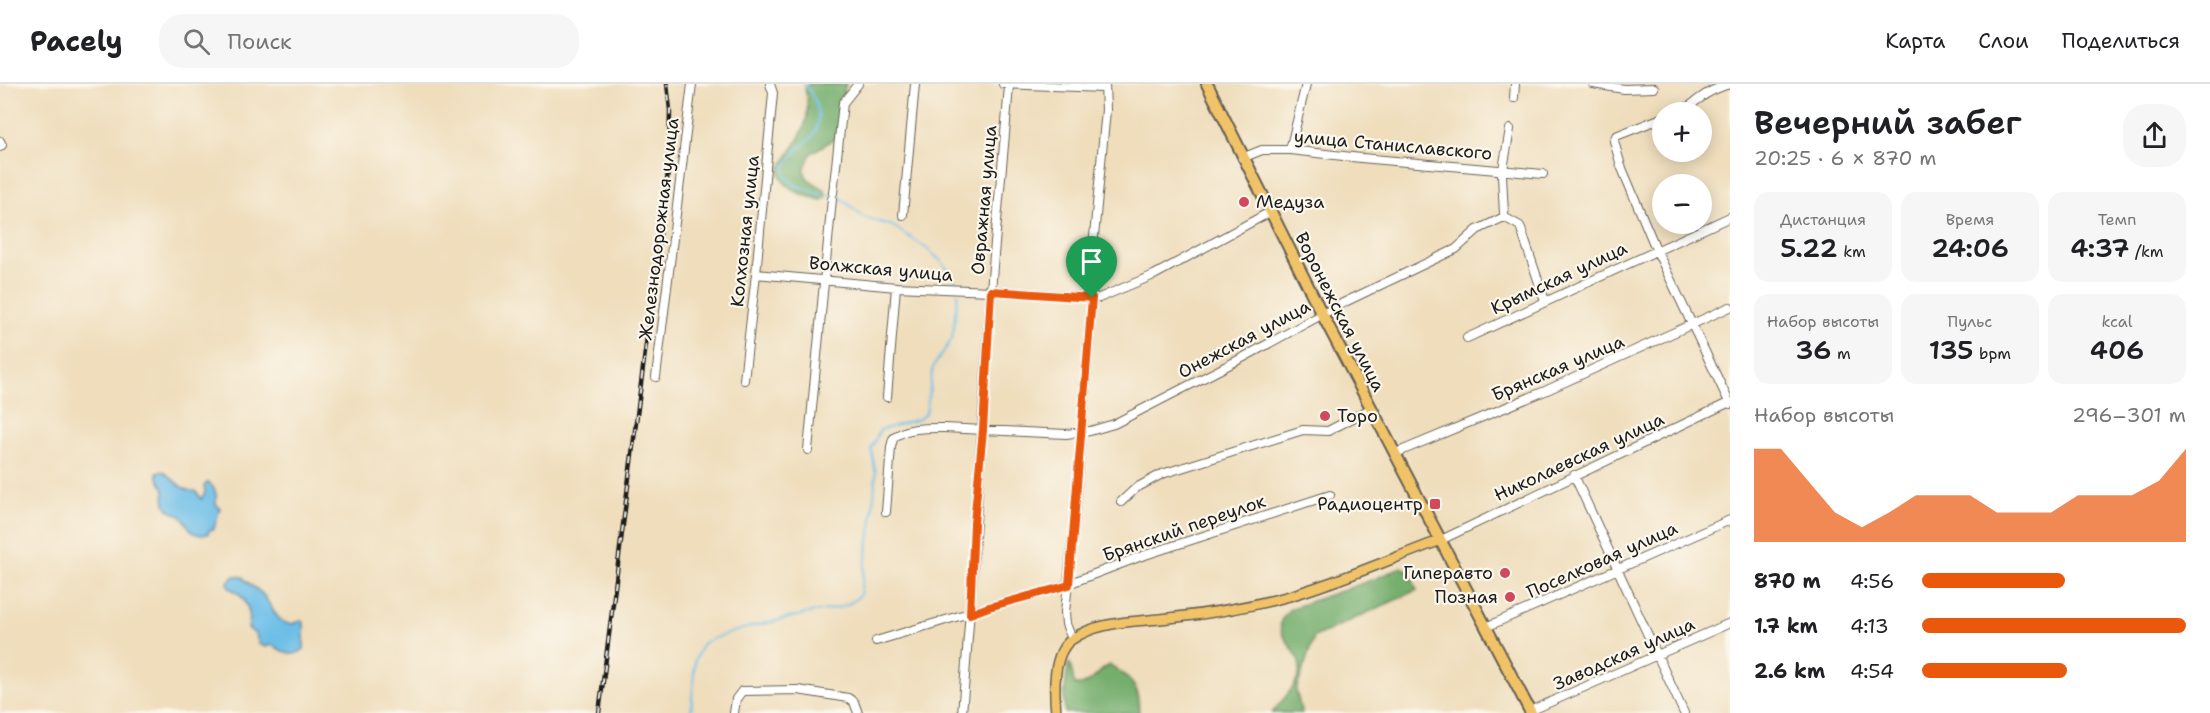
<!DOCTYPE html>
<html lang="ru">
<head>
<meta charset="utf-8">
<style>
  body { margin:0; font-family:"Shantell Sans",sans-serif; background:#f6f6f6; color:#202124; height:100vh; display:flex; flex-direction:column; font-size:22px; white-space:nowrap }
  * { box-sizing:border-box; margin:0 }
  p { font-size:20px; color:#757577 }
  .icon { flex:none; width:33px; height:33px; fill:none; stroke:currentColor; stroke-width:2; stroke-linecap:round; stroke-linejoin:round }
  .map { position:relative; flex:1; overflow:hidden }
  .details { display:flex; flex-direction:column; background:#fff; width:480px }
  .details>* { flex:none }
  .controls { position:absolute; left:1652px; top:18px; display:grid; gap:12px }
  .controls a { display:grid; place-items:center; width:60px; height:60px; border-radius:50%; background:#fff; box-shadow:0 3px 15px #0003; font-size:30px }
  .pin { position:absolute; display:grid; place-items:center; width:51px; height:51px; color:#fff; margin:-62px -26px; border-radius:50% 50% 50% 0; rotate:-45deg; box-shadow:0 0 6px #0007 }
  .pin .icon { rotate:45deg }
  .round { display:grid; place-items:center; flex:none; width:63px; height:63px; border-radius:24px; background:#f6f6f6 }
  .overview { display:flex; align-items:center; justify-content:space-between; height:102px; padding:0 24px }
  h1 { font-size:33px; font-weight:600; line-height:45px }
  .metrics { display:grid; grid-template-columns:repeat(3,1fr); gap:9px; height:102px; padding:6px 24px }
  .metrics div { display:grid; align-content:center; border-radius:15px; background:#f6f6f6; text-align:center }
  .metrics b { font-size:26px; font-weight:600 }
  .metrics small { font-size:16px; font-weight:400 }
  .metrics p { font-size:16px }
  .chart { height:168px; padding:12px 24px }
  .chart p { display:flex; justify-content:space-between }
  .chart svg { width:100%; height:108px; margin-top:6px; fill:#ea580c; opacity:.7 }
  ul { padding:0 24px; list-style:none; font-size:20px }
  li { display:grid; grid-template-columns:96px 72px 1fr; align-items:center; height:45px }
  li i { height:15px; border-radius:8px; background:#ea580c }
  header { display:flex; align-items:center; gap:36px; box-sizing:border-box; height:84px; padding:0 30px; background:#fff; border-bottom:2px solid #e0e0e0 }
  header strong { font-size:28px }
  nav { display:flex; gap:33px; margin-inline-start:auto; font-size:21px }
  .search { width:420px; height:54px; background:#f6f6f6; display:flex; align-items:center; gap:15px; box-sizing:border-box; padding:0 21px; border-radius:24px; color:#757577; font-size:22px }
  main { display:flex; flex:1; min-height:0 }
  .map>svg:first-child { display:block }
  .forest { fill:#74ae6d; stroke:#486544; stroke-width:1.5 }
  .water { fill:#6cbee8; stroke:#446d82; stroke-width:1.5 }
  .lines { fill:none; stroke-linecap:round; stroke-linejoin:round }
  .stream { stroke:#6cbee8; stroke-width:2 }
  .minor-casing { stroke:#666054; stroke-width:10 }
  .major-casing { stroke:#666054; stroke-width:12 }
  .highway-casing { stroke:#666054; stroke-width:14 }
  .minor { stroke:#fff; stroke-width:8 }
  .major { stroke:#f1c369; stroke-width:9 }
  .highway { stroke:#f1c369; stroke-width:10 }
  .rail-casing { stroke:#1c1c1c; stroke-width:4.5 }
  .rail { stroke:#fbf7ec; stroke-width:2; stroke-dasharray:7; stroke-linecap:butt }
  .route-casing { stroke:#fff; stroke-width:12 }
  .route { stroke:#ea580c; stroke-width:8 }
  .poi-dot { fill:#d1495b; stroke:#fbf7ec; stroke-width:2 }
  .labels { text-anchor:middle; dominant-baseline:central; stroke-width:4.5; stroke-linejoin:round; paint-order:stroke }
  .street-label { font-size:18px; fill:#1c1c1c; stroke:#fbf7ec }
  .poi-label { font-size:18px; fill:#1c1c1c; stroke:#fbf7ec; text-anchor:end }
</style>
</head>
<body>
<header>
<strong>Pacely</strong>
<div class="search"><svg class="icon" aria-label="search" viewBox="0 0 24 24"><circle cx="10" cy="10" r="6"/><path d="M15 15l6 6"/></svg>Поиск</div>
<nav><a>Карта</a><a>Слои</a><a>Поделиться</a></nav>
</header>
<main>
<div class="map">
<svg width="1730" height="629" viewBox="0 0 1730 629">
  <rect width="100%" height="100%" fill="#fbf7ec"/>
  <filter id="ink" filterUnits="userSpaceOnUse"><feTurbulence type="fractalNoise" baseFrequency=".0167" numOctaves="2"/><feDisplacementMap in="SourceGraphic" scale="12" xChannelSelector="R" yChannelSelector="G"/><feConvolveMatrix kernelMatrix="1 2 1 2 8 2 1 2 1" color-interpolation-filters="sRGB"/></filter>
  <filter id="wash" filterUnits="userSpaceOnUse"><feTurbulence type="fractalNoise" baseFrequency=".008" numOctaves="4" result="noise"/><feDisplacementMap in="SourceGraphic" scale="24" xChannelSelector="R" yChannelSelector="G"/><feGaussianBlur stdDeviation="1.35" result="paint"/><feColorMatrix in="noise" values="0 0 0 0 0 0 0 0 0 0 0 0 0 0 0 0 0 1.4 0 .05"/><feComposite in="paint" operator="in"/></filter>
  <g filter="url(#wash)">
    <rect width="100%" height="100%" fill="#efddbb"/>
    <!-- forest -->
    <path class="forest" d="M 808,0 L 846,0 L 841,17 L 837,51 L 833,56 L 811,69 L 804,86 L 807,94 L 825,106 L 826,113 L 822,116 C 805,112 788,108 780,92 L 780,85 C 797,55 814,42 805,4 Z
      M 1401,483 L 1409,487 L 1417,506 L 1314,553 L 1296,607 L 1302,629 L 1272,629 C 1280,618 1296,604 1299,590 C 1305,568 1276,555 1281,537 C 1282,533 1287,529 1290,525 L 1377,494 Z
      M 1070,579 L 1074,598 L 1076,601 C 1093,602 1096,587 1110,581 C 1132,594 1139,602 1139,629 L 1065,629 L 1064,614 L 1068,580 Z"/>
    <!-- water -->
    <path class="water" d="M 163,387 C 175,395 181,408 196,407 L 201,415 L 205,409 L 204,402 L 208,398 C 216,405 217,410 216,420 L 220,424 L 214,445 L 209,446 L 208,450 C 187,454 191,439 179,431 C 175,428 170,428 167,424 C 163,419 165,411 164,406 C 162,399 157,395 157,389 Z
      M 234,492 L 243,493 C 249,502 258,504 264,512 C 274,526 281,549 301,536 L 304,539 L 304,565 C 293,575 283,568 272,561 L 265,563 L 259,560 L 256,551 L 248,544 C 253,529 245,510 229,504 L 228,498 Z"/>
    <g class="lines">
      <!-- stream -->
      <path class="stream" d="M 803,0 C 816,11 824,35 813,51 C 810,56 804,60 799,64 C 794,70 789,77 785,83 L 786,93 L 795,101 L 821,110 L 838,112 L 864,133 L 893,142 L 926,164 L 942,178 L 954,194 L 957,203
        M 691,629 L 695,576 L 703,559 C 735,545 771,538 805,530 C 824,525 846,527 860,511 L 871,445 L 876,390 L 871,365 L 880,346 L 919,335 L 926,329 L 933,283 L 952,255 L 958,209"/>
    </g>
  </g>
  <g filter="url(#ink)">
    <g class="lines">
      <!-- minor casing -->
      <g class="minor-casing">
        <path id="minor" d="M 1003,0 L 1103,4
          M 1593,0 L 1624,5 L 1654,4
          M 1514,14 L 1515,0
          M 1679,28 C 1687,25 1692,20 1699,15 C 1708,8 1719,3 1730,0
          M 1662,34 L 1616,52 L 1614,57 L 1621,82 L 1656,165 L 1730,320
          M 1510,45 L 1502,91 L 1504,130 L 1504,133 L 1520,142 L 1545,217
          M 0,57 L 2,61 L 0,63
          M 1290,66 L 1306,0
          M 1242,74 L 1262,66 L 1290,66 L 1361,74 L 1543,90
          M 833,109 L 843,19 L 858,0
          M 903,131 L 915,0
          M 756,190 L 896,203 L 991,207 L 1099,214 L 1154,191 L 1270,128
          M 1467,254 L 1730,133
          M 656,293 L 692,0
          M 744,296 L 756,190 L 773,9 L 770,0
          M 887,313 L 896,203
          M 808,366 L 832,115
          M 1396,369 L 1545,307 L 1730,223
          M 1574,391 L 1684,629
          M 1121,418 L 1136,404 L 1162,390 L 1303,346 L 1328,347 L 1372,324
          M 886,428 L 891,363 L 893,355 C 903,343 929,344 944,344 L 1066,350 L 1090,347 L 1114,340 L 1244,273 L 1345,218 L 1456,165 L 1477,146 L 1504,133
          M 1441,456 L 1730,318
          M 1486,543 L 1730,436
          M 1072,555 L 1066,540 L 1065,528 L 1076,421 L 1092,214 L 1093,163 L 1106,26 L 1105,0
          M 876,557 L 989,523 L 1055,505 L 1139,473 L 1330,411
          M 1530,627 L 1730,539
          M 734,629 L 736,615 L 742,607 L 798,606 L 848,614 L 854,618 L 858,629
          M 962,629 C 974,489 981,349 991,208 C 996,139 1004,70 1009,1"/>
      </g>
      <!-- major casing -->
      <g class="major-casing">
        <path id="major" d="M 1056,629 C 1054,607 1052,570 1071,556 C 1098,536 1138,538 1169,534 C 1208,530 1248,523 1286,513 C 1339,498 1390,475 1441,456"/>
      </g>
      <!-- highway casing -->
      <g class="highway-casing">
        <path id="highway" d="M 1207,0 L 1322,230 L 1531,629"/>
      </g>
      <!-- minor -->
      <use href="#minor" class="minor"/>
      <!-- major -->
      <use href="#major" class="major"/>
      <!-- highway -->
      <use href="#highway" class="highway"/>
      <!-- rail casing -->
      <g class="rail-casing">
        <path id="rail" d="M 599,629 L 669,80 L 670,26 L 667,0"/>
      </g>
      <!-- rail -->
      <use href="#rail" class="rail"/>
    </g>
  </g>
  <g class="lines" filter="url(#ink)">
    <!-- route casing -->
    <g class="route-casing">
      <path id="route" d="M 991,207 L 1092,214 L 1069,501 L 989,523 L 970,530 L 974,439 L 983,346 Z"/>
    </g>
    <!-- route -->
    <use href="#route" class="route"/>
  </g>
  <!-- markers -->
  <g class="poi-dot">
    <circle cx="1244" cy="118" r="6"/>
    <circle cx="1325" cy="332" r="6"/>
    <rect x="1429" y="414" width="12" height="12" rx="3"/>
    <circle cx="1505" cy="489" r="6"/>
    <circle cx="1510" cy="513" r="6"/>
  </g>
  <g class="labels">
    <!-- street labels -->
    <g class="street-label">
      <text transform="translate(1393 61) rotate(5)">улица Станиславского</text>
      <text transform="translate(984 116) rotate(-85)">Овражная улица</text>
      <text transform="translate(659 145) rotate(-83)">Железнодорожная улица</text>
      <text transform="translate(745 147) rotate(-84)">Колхозная улица</text>
      <text transform="translate(881 185) rotate(5)">Волжская улица</text>
      <text transform="translate(1559 194) rotate(-25)">Крымская улица</text>
      <text transform="translate(1340 228) rotate(63)">Воронежская улица</text>
      <text transform="translate(1244 255) rotate(-28)">Онежская улица</text>
      <text transform="translate(1558 284) rotate(-23)">Брянская улица</text>
      <text transform="translate(1579 373) rotate(-25)">Николаевская улица</text>
      <text transform="translate(1184 444) rotate(-19)">Брянский переулок</text>
      <text transform="translate(1602 476) rotate(-24)">Поселковая улица</text>
      <text transform="translate(1624 570) rotate(-24)">Заводская улица</text>
    </g>
    <!-- poi labels -->
    <g class="poi-label">
      <text x="1256" y="118" text-anchor="start">Медуза</text>
      <text x="1337" y="332" text-anchor="start">Торо</text>
      <text x="1423" y="420">Радиоцентр</text>
      <text x="1493" y="489">Гиперавто</text>
      <text x="1498" y="513">Позная</text>
    </g>
  </g>
</svg>
<div class="controls">
<a>+</a>
<a>−</a>
</div>
<div class="pin" style="left:1092px;top:214px;background:#1e9e55"><svg class="icon" aria-label="arrive" viewBox="0 0 24 24"><path d="M6 21V4h12l-3 4 3 4H6"/></svg></div>
</div>
<section class="details">
<div class="overview"><div><h1>Вечерний забег</h1><p>20:25 · 6 × 870 m</p></div><a class="round"><svg class="icon" aria-label="share" viewBox="0 0 24 24"><path d="M12 15V3M7 8l5-5 5 5M5 13v7h14v-7"/></svg></a></div>
<div class="metrics">
<div><p>Дистанция</p><b>5.22<small> km</small></b></div>
<div><p>Время</p><b>24:06</b></div>
<div><p>Темп</p><b>4:37<small> /km</small></b></div>
</div>
<div class="metrics">
<div><p>Набор высоты</p><b>36<small> m</small></b></div>
<div><p>Пульс</p><b>135<small> bpm</small></b></div>
<div><p>kcal</p><b>406</b></div>
</div>
<div class="chart"><p><span>Набор высоты</span>296–301 m</p>
<svg viewBox="0 0 160 44" preserveAspectRatio="none"><path d="M0 44V6L10 6L20 19L30 32L40 38L50 32L60 25L70 25L80 25L90 32L100 32L110 32L120 25L130 25L140 25L150 19L160 6V44z"/></svg>
</div>
<ul>
<li><b>870 m</b>4:56<i style="width:54%"></i></li>
<li><b>1.7 km</b>4:13<i style="width:100%"></i></li>
<li><b>2.6 km</b>4:54<i style="width:55%"></i></li>
</ul>
</section>
</main>
</body>
</html>
